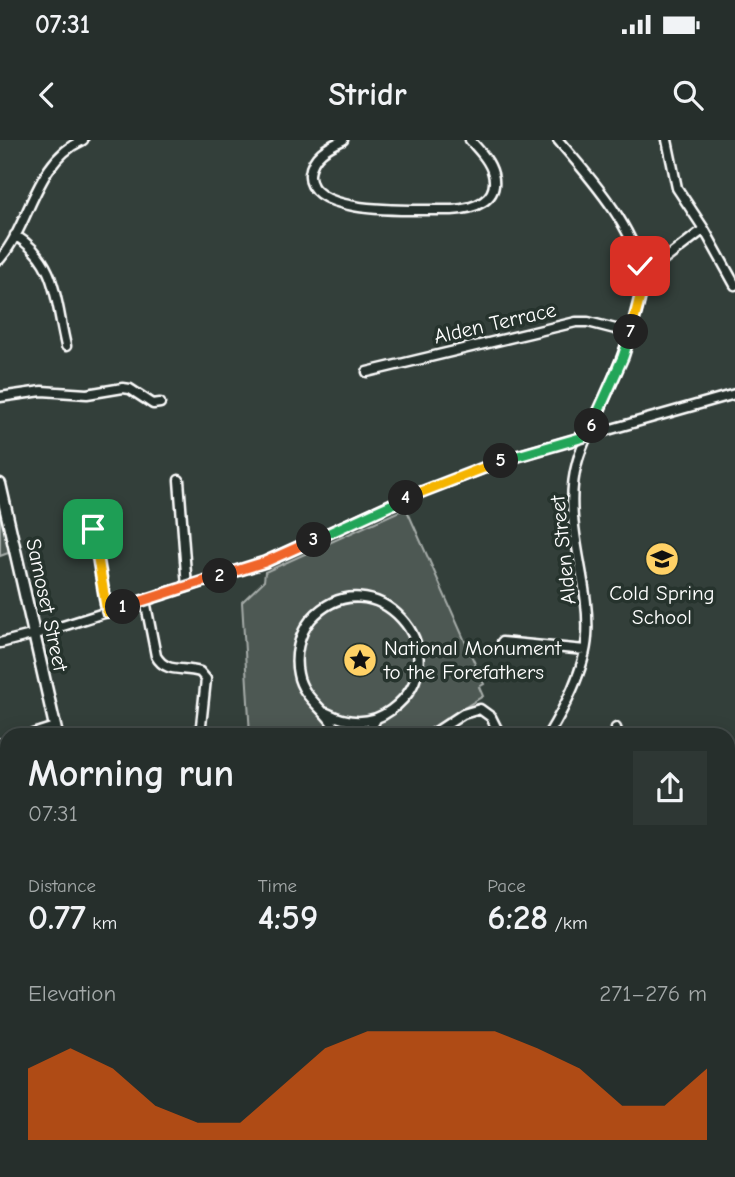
<!DOCTYPE html>
<html lang="en">
<head>
<meta charset="utf-8">
<style>
  body { margin:0; font-family:"Comic Neue",sans-serif; background:#2e3734; color:#f1f3f6; height:100vh; display:flex; flex-direction:column; font-size:26px; white-space:nowrap }
  * { box-sizing:border-box; margin:0 }
  p { font-size:23px; color:#a4a9a9 }
  .icon { flex:none; width:38px; height:38px; fill:none; stroke:currentColor; stroke-width:2; stroke-linecap:round; stroke-linejoin:round }
  .map { position:relative; flex:1; overflow:hidden }
  .side { position:absolute; left:0px; top:588px; width:735px; height:450px; display:flex; flex-direction:column; background:#262f2c; border-radius:21px 21px 0 0; box-shadow:0 4px 18px #0003,0 0 0 2px #424a48 }
  .side>* { flex:none }
  .pin { position:absolute; display:grid; place-items:center; width:60px; height:60px; color:#fff; margin:-30px; border-radius:14px; box-shadow:0 4px 10px #0006 }
  .km { position:absolute; width:35px; height:35px; margin:-18px; border-radius:50%; background:#222; color:#fff; font-size:19px; line-height:35px; text-align:center }
  .round { display:grid; place-items:center; flex:none; width:74px; height:74px; border-radius:0px; background:#2e3734 }
  .head { display:flex; align-items:center; justify-content:space-between; height:119px; padding:0 28px }
  h1 { font-size:38px; font-weight:700; line-height:52px }
  .stats { display:grid; grid-template-columns:repeat(3,1fr); gap:10px; height:119px; padding:7px 28px }
  .stats div { display:grid; align-content:center }
  .stats b { font-size:35px; font-weight:700 }
  .stats small { font-size:19px; font-weight:400 }
  .stats p { font-size:19px }
  .chart { height:196px; padding:14px 28px }
  .chart p { display:flex; justify-content:space-between }
  .chart svg { width:100%; height:126px; margin-top:7px; fill:#ea580c; opacity:.7 }
  .status { display:flex; justify-content:space-between; align-items:center; height:49px; padding:0 35px; background:#262f2c; direction:ltr }
  .status svg { height:19px; fill:currentColor }
  header { display:flex; justify-content:space-between; align-items:center; height:91px; padding:0 28px; background:#262f2c; font-size:32px; font-weight:700 }
  .map>svg:first-child { display:block }
  .green { fill:#4d5853; stroke:#a6aca9; stroke-width:2 }
  .lines { fill:none; stroke-linecap:round; stroke-linejoin:round }
  .minor-casing { stroke:#fff; stroke-width:13 }
  .major-casing { stroke:#fff; stroke-width:15 }
  .minor { stroke:#26332d; stroke-width:8 }
  .major { stroke:#26332d; stroke-width:10 }
  .split-1-casing { stroke:#fff; stroke-width:14 }
  .split-2-casing { stroke:#fff; stroke-width:14 }
  .split-3-casing { stroke:#fff; stroke-width:14 }
  .split-4-casing { stroke:#fff; stroke-width:14 }
  .split-5-casing { stroke:#fff; stroke-width:14 }
  .split-6-casing { stroke:#fff; stroke-width:14 }
  .split-7-casing { stroke:#fff; stroke-width:14 }
  .split-8-casing { stroke:#fff; stroke-width:14 }
  .split-1 { stroke:#f5b400; stroke-width:9 }
  .split-2 { stroke:#f0652b; stroke-width:9 }
  .split-3 { stroke:#f0652b; stroke-width:9 }
  .split-4 { stroke:#22a559; stroke-width:9 }
  .split-5 { stroke:#f5b400; stroke-width:9 }
  .split-6 { stroke:#22a559; stroke-width:9 }
  .split-7 { stroke:#22a559; stroke-width:9 }
  .split-8 { stroke:#f5b400; stroke-width:9 }
  .labels { text-anchor:middle; dominant-baseline:central; stroke-width:7; stroke-linejoin:round; paint-order:stroke }
  .street-label { font-size:21px; fill:#fff; stroke:#26332d }
  .poi-label { font-size:21px; fill:#fff; stroke:#26332d }
</style>
</head>
<body>
<div class="status"><b>07:31</b><svg viewBox="0 0 49 12"><path d="M0 12V9h3v3zM5 12V6h3v6zM10 12V3h3v9zM15 12V0h3v12zM26 1h20v11H26zM47 4h2v5h-2z"/></svg></div>
<header><svg class="icon" aria-label="back" viewBox="0 0 24 24"><path d="M15 5l-7 7 7 7"/></svg>Stridr<svg class="icon" aria-label="search" viewBox="0 0 24 24"><circle cx="10" cy="10" r="6"/><path d="M15 15l6 6"/></svg></header>
<div class="map">
<svg width="735" height="1037" viewBox="0 0 735 1037">
  <rect width="100%" height="100%" fill="#333f3a"/>
  <filter id="ink" filterUnits="userSpaceOnUse"><feTurbulence type="fractalNoise" baseFrequency=".0143" numOctaves="2"/><feDisplacementMap in="SourceGraphic" scale="14" xChannelSelector="R" yChannelSelector="G"/><feConvolveMatrix kernelMatrix="1 2 1 2 8 2 1 2 1" color-interpolation-filters="sRGB"/></filter>
  <g filter="url(#ink)">
    <!-- green -->
    <path class="green" d="M 406,368 L 484,544 L 479,547 L 483,556 L 421,595 L 250,595 L 242,462 L 264,441 L 265,432 Z
      M 0,370 L 11,412 L 0,416 Z"/>
    <g class="lines">
      <!-- minor casing -->
      <g class="minor-casing">
        <path id="minor" d="M 343,0 C 328,7 312,15 310,34 C 307,78 423,69 452,70 C 473,69 500,61 493,34 C 490,21 479,10 470,0
          M 667,0 L 677,48 L 704,89
          M 15,95 C 58,122 55,161 66,206
          M 0,119 C 31,83 35,21 83,0
          M 642,137 L 704,89 L 735,145
          M 367,232 L 576,182 L 588,182 L 631,193
          M 0,257 L 42,251 L 87,254 L 123,248 L 130,249 L 153,264 L 160,263
          M 179,340 L 187,447
          M 93,389 L 107,472
          M 145,460 L 156,516 C 166,534 183,526 200,532 L 206,539 L 200,595
          M 502,502 L 585,510
          M 0,503 L 47,491 L 265,422 L 400,360 L 516,316 L 735,254
          M 327,573 C 349,584 371,585 391,570 C 466,514 371,413 311,479 C 299,494 294,516 298,534 C 303,561 330,570 338,595
          M 616,588 L 618,595
          M 367,595 L 376,579
          M 431,595 L 463,574 L 480,569 L 491,577 L 500,595
          M 548,595 C 564,569 585,528 587,497 C 591,440 561,381 577,323 C 582,303 593,284 602,265 C 614,237 626,210 634,181 C 638,167 643,153 642,139 C 639,91 588,35 558,0
          M 728,681 L 735,685
          M 728,755 L 735,767
          M 0,804 L 7,812
          M 728,814 L 735,810
          M 0,901 L 7,895
          M 0,975 L 7,984
          M 42,1031 L 47,1037
          M 261,1031 L 266,1037
          M 298,1031 L 303,1037
          M 694,1031 L 696,1037
          M 595,1034 L 609,1031"/>
      </g>
      <!-- major casing -->
      <g class="major-casing">
        <path id="major" d="M 0,344 L 57,595
          M 33,595 L 55,588
          M 0,605 L 7,603
          M 728,645 L 735,643
          M 188,1037 L 195,1031"/>
      </g>
      <!-- minor -->
      <use href="#minor" class="minor"/>
      <!-- major -->
      <use href="#major" class="major"/>
    </g>
  </g>
  <g class="lines" filter="url(#ink)">
    <!-- split-1 casing -->
    <g class="split-1-casing">
      <path id="split-1" d="M 93,389 L 107,472 L 123,467"/>
    </g>
    <!-- split-2 casing -->
    <g class="split-2-casing">
      <path id="split-2" d="M 123,467 L 220,436"/>
    </g>
    <!-- split-3 casing -->
    <g class="split-3-casing">
      <path id="split-3" d="M 220,436 L 265,422 L 314,400"/>
    </g>
    <!-- split-4 casing -->
    <g class="split-4-casing">
      <path id="split-4" d="M 314,400 L 406,358"/>
    </g>
    <!-- split-5 casing -->
    <g class="split-5-casing">
      <path id="split-5" d="M 406,358 L 501,321"/>
    </g>
    <!-- split-6 casing -->
    <g class="split-6-casing">
      <path id="split-6" d="M 501,321 L 587,296 L 592,286"/>
    </g>
    <!-- split-7 casing -->
    <g class="split-7-casing">
      <path id="split-7" d="M 592,286 L 623,217 L 631,192"/>
    </g>
    <!-- split-8 casing -->
    <g class="split-8-casing">
      <path id="split-8" d="M 631,192 L 642,149 L 640,126"/>
    </g>
    <!-- split-1 -->
    <use href="#split-1" class="split-1"/>
    <!-- split-2 -->
    <use href="#split-2" class="split-2"/>
    <!-- split-3 -->
    <use href="#split-3" class="split-3"/>
    <!-- split-4 -->
    <use href="#split-4" class="split-4"/>
    <!-- split-5 -->
    <use href="#split-5" class="split-5"/>
    <!-- split-6 -->
    <use href="#split-6" class="split-6"/>
    <!-- split-7 -->
    <use href="#split-7" class="split-7"/>
    <!-- split-8 -->
    <use href="#split-8" class="split-8"/>
  </g>
  <!-- icons -->
  <defs>
    <g id="school-disc" transform="scale(1.75)"><circle r="9.5" fill="#ffd166" stroke="#26332d"/><path d="M0-5L7-2L0 1L-7-2ZM-4 1L0 2.5L4 1V4Q0 6-4 4Z" fill="#111"/></g>
    <g id="sight-disc" transform="scale(1.75)"><circle r="9.5" fill="#ffd166" stroke="#26332d"/><path d="M0-6L1.8-2.2L6-1.7L2.9 1.2L3.7 5.4L0 3.3L-3.7 5.4L-2.9 1.2L-6-1.7L-1.8-2.2Z" fill="#111"/></g>
  </defs>
  <g fill-rule="evenodd">
    <use href="#school-disc" x="662" y="419"/>
    <use href="#sight-disc" x="360" y="520"/>
  </g>
  <g class="labels">
    <!-- street labels -->
    <g class="street-label">
      <text transform="translate(495 183) rotate(-13)">Alden Terrace</text>
      <text transform="translate(563 410) rotate(-96)">Alden Street</text>
      <text transform="translate(47 465) rotate(78)">Samoset Street</text>
    </g>
    <!-- poi labels -->
    <g class="poi-label">
      <text x="662" y="453">Cold Spring<tspan x="662" dy="24">School</tspan></text>
      <text x="384" y="508" text-anchor="start">National Monument<tspan x="384" dy="24">to the Forefathers</tspan></text>
    </g>
  </g>
</svg>
<div class="pin" style="left:93px;top:389px;background:#1e9e55"><svg class="icon" aria-label="arrive" viewBox="0 0 24 24"><path d="M6 21V4h12l-3 4 3 4H6"/></svg></div>
<div class="pin" style="left:640px;top:126px;background:#d93025"><svg class="icon" aria-label="check" viewBox="0 0 24 24"><path d="M5 12l5 5 9-10"/></svg></div>
<b class="km" style="left:123px;top:467px">1</b>
<b class="km" style="left:220px;top:436px">2</b>
<b class="km" style="left:314px;top:400px">3</b>
<b class="km" style="left:406px;top:358px">4</b>
<b class="km" style="left:501px;top:321px">5</b>
<b class="km" style="left:592px;top:286px">6</b>
<b class="km" style="left:631px;top:192px">7</b>
<section class="side">
<div class="head"><div><h1>Morning run</h1><p>07:31</p></div><a class="round"><svg class="icon" aria-label="share" viewBox="0 0 24 24"><path d="M12 15V3M7 8l5-5 5 5M5 13v7h14v-7"/></svg></a></div>
<div class="stats">
<div><p>Distance</p><b>0.77<small> km</small></b></div>
<div><p>Time</p><b>4:59</b></div>
<div><p>Pace</p><b>6:28<small> /km</small></b></div>
</div>
<div class="chart"><p><span>Elevation</span>271–276 m</p>
<svg viewBox="0 0 160 44" preserveAspectRatio="none"><path d="M0 44V19L10 12L20 19L30 32L40 38L50 38L60 25L70 12L80 6L90 6L100 6L110 6L120 12L130 19L140 32L150 32L160 19V44z"/></svg>
</div>
</section>
</div>
</body>
</html>
